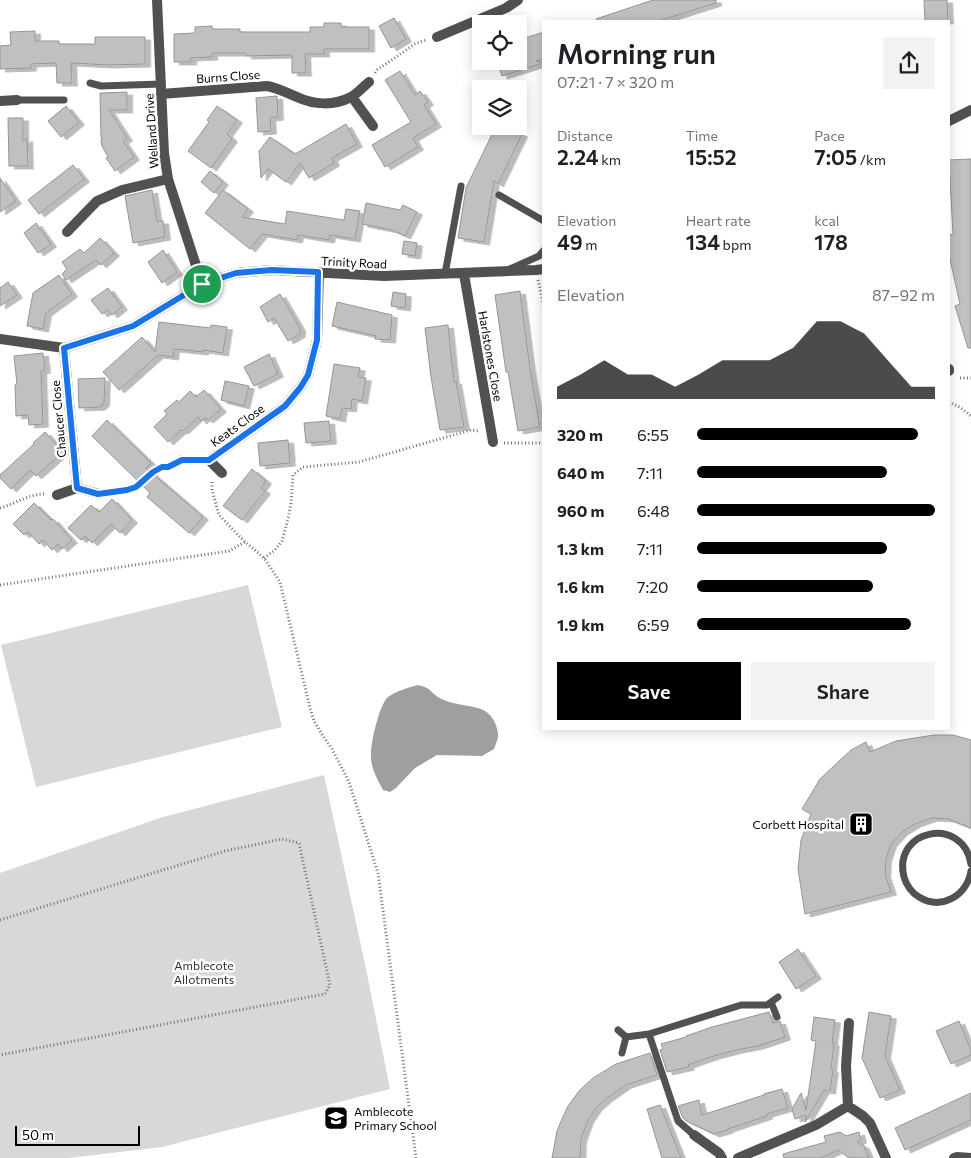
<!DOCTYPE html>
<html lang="en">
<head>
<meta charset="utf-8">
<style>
  body { margin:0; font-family:Commissioner,sans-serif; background:#f2f2f2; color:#202124; height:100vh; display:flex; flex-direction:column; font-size:19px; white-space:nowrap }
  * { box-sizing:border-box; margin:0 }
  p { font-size:16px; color:#757577 }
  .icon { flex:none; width:28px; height:28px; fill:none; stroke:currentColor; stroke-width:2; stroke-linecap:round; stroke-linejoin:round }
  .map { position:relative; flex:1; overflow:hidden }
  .side { position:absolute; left:542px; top:20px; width:408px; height:710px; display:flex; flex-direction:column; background:#fff; border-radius:0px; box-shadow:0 2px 12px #0003 }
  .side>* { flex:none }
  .fabs { position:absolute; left:472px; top:15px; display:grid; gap:10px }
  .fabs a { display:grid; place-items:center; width:55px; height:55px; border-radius:0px; background:#fff; box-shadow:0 2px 12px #0003; font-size:25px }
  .scale { position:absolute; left:15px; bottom:12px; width:125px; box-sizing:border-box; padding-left:5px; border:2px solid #000; border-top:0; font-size:14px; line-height:18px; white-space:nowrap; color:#000; -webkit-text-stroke:4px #fff; paint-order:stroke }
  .pin { position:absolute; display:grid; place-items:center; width:42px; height:42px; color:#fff; margin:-21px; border:2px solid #fff; border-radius:50%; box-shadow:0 1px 5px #0007 }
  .round { display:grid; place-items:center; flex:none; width:52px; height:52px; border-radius:0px; background:#f2f2f2 }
  .headline { display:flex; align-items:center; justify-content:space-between; height:85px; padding:0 15px }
  h1 { font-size:28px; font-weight:600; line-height:38px }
  .metrics { display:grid; grid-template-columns:repeat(3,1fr); gap:8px; height:85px; padding:5px 15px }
  .metrics div { display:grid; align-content:center }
  .metrics b { font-size:21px; font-weight:600 }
  .metrics small { font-size:14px; font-weight:400 }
  .metrics p { font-size:14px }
  .chart { height:140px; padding:10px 15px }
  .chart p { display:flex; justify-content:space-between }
  .chart svg { width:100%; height:90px; margin-top:5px; fill:#000; opacity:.7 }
  .cta { display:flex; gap:10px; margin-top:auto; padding:10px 15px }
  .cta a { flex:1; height:58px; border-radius:0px; background:#000; color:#fff; font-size:20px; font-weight:600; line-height:58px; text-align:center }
  .cta a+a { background:#f2f2f2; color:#202124 }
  ul { padding:0 15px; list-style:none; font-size:16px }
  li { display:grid; grid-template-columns:80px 60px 1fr; align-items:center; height:38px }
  li i { height:12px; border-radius:6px; background:#000 }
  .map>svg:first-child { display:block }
  .green { fill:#d8d8d8 }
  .water { fill:#9f9f9f }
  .building { fill:#c0c0c0; stroke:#959595; filter:url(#shadow) }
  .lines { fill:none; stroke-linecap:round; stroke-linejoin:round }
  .path { stroke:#737373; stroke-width:3; stroke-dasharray:1 2.5; stroke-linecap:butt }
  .lane { stroke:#515151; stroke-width:7 }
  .street { stroke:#515151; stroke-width:10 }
  .route-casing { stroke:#fff; stroke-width:10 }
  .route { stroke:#1a73e8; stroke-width:6 }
  .labels { text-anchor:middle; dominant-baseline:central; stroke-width:5; stroke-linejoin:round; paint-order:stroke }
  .street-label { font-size:12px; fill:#000; stroke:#fff }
  .poi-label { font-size:12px; fill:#000; stroke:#fff; text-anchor:end }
  .park-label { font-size:12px; fill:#2f2f2f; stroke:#fff }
</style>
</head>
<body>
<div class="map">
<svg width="971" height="1158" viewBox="0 0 971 1158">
  <defs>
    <filter id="shadow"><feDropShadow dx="5.5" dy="3" stdDeviation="0" flood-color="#0004"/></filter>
  </defs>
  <rect width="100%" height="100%" fill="#fff"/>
  <!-- green -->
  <path class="green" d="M 248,585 L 282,727 L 36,787 L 1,645 Z
    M 324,775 L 365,964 L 390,1089 L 162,1147 L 69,1158 L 0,1158 L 0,873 L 163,817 Z"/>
  <!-- water -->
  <path class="water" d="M 417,685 C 432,687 431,695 444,700 C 456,705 469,705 481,709 C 492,713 499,727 498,738 C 497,741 495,746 494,749 L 482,756 L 437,755 L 415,768 L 396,788 L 390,792 L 383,790 C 378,780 371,769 371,757 C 370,745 379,705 388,697 C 396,691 408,688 417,685 Z"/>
  <!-- building -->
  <path class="building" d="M 653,0 L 716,0 L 716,3 L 659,21 L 597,21 L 596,19 Z
    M 924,0 L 947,0 L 948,21 L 925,21 Z
    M 394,18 L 406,39 L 391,48 L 379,26 Z
    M 324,23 L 341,23 L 341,27 L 369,27 L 369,49 L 324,49 L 324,54 L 305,54 L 306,73 L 292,73 L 292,55 L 246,56 L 246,53 L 212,53 L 212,57 L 191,58 L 191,62 L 174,62 L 174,34 L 195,33 L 195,27 L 212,26 L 212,29 L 240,29 L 240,32 L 310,32 L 310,27 L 324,27 Z
    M 35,31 L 35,41 L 59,41 L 59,44 L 95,44 L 95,37 L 145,37 L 145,64 L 108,65 L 71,63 L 72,83 L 57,83 L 56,63 L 31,64 L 31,68 L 0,69 L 0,46 L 11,45 L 10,32 Z
    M 544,32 L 544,59 L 536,61 L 539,61 L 540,64 L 502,76 L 497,61 L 519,61 L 519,40 Z
    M 400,71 L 415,95 L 420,91 L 428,102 L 424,105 L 436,124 L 413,138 L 418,147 L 385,167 L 372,145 L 411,122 L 385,80 Z
    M 127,92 L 127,110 L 109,110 L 127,138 L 123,141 L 134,157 L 115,171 L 106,158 L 108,157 L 102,146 L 101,139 L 103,139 L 101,137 L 100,93 Z
    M 277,96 L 278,117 L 270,118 L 271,131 L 258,132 L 256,98 Z
    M 66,106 L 79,122 L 61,137 L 48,121 Z
    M 217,106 L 237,120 L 227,134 L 232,139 L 211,168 L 188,151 L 209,122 L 207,120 Z
    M 8,118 L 23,118 L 23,141 L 27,138 L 28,166 L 9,166 Z
    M 346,124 L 357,144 L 332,158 L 334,163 L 309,178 L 300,163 L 286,182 L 268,169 L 261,178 L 259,151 L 270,137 L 295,154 Z
    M 496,126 L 505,126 L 522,134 L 498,184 L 494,181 L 484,242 L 458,238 L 466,188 Z
    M 971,159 L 971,348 L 968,348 L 955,306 L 960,304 L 949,255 L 949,235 L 953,234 L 949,160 Z
    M 73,165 L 84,179 L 39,214 L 28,200 Z
    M 210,171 L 223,182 L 214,193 L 201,182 Z
    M 0,178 L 16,201 L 0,212 Z
    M 152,190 L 157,221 L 163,221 L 165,237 L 133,243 L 125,196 Z
    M 223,190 L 248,209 L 242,217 L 285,224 L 287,211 L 344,220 L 346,209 L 360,211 L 355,239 L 330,235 L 329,240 L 298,235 L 297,240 L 262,234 L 250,249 L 205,213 Z
    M 366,203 L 400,210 L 403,205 L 417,212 L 405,236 L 392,230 L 362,224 Z
    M 36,223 L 51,244 L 38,253 L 24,233 Z
    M 100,238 L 114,253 L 101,265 L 96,260 L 66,280 L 62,274 L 67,269 L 62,262 L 80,249 L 84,253 Z
    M 404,241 L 417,243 L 415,256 L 402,254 Z
    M 163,250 L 177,272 L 162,283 L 148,262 Z
    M 59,275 L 72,294 L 46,313 L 43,329 L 27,326 L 33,293 Z
    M 8,282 L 17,295 L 0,306 L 0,288 Z
    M 108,288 L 122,307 L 112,315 L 108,310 L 102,314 L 91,300 Z
    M 520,291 L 530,369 L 540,427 L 518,431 L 508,372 L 506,372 L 495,295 Z
    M 393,292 L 406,294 L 405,308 L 391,306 Z
    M 280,294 L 300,328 L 300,334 L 288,341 L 274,318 L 268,322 L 260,307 Z
    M 337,302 L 392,315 L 390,340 L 375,339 L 376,336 L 332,326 Z
    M 159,322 L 210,328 L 211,325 L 227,327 L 223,353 L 203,350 L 203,352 L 174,349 L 173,357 L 158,355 L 119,390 L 103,372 L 142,337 L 155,352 Z
    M 448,325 L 454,382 L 456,381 L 464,427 L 440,430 L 431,377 L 425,328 Z
    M 43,353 L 45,370 L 41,371 L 43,424 L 29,425 L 28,415 L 16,416 L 15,385 L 17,384 L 14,356 Z
    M 269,354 L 278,374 L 254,386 L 244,367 Z
    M 334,364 L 360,368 L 358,377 L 366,378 L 362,401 L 352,399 L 351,409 L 342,408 L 340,419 L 326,416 Z
    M 105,378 L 104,403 L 100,407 L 79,408 L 78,379 Z
    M 225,381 L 249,386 L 244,406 L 221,400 Z
    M 204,390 L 221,409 L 208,420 L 205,418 L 201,421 L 198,417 L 183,431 L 181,430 L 168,442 L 154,427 L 167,414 L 164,411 L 177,400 L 179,402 L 190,391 L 196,397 Z
    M 107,420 L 151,463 L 146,468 L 203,517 L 189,533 L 147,497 L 150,493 L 92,436 Z
    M 329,421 L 331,441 L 306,443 L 304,423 Z
    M 45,432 L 63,452 L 36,476 L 30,470 L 11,489 L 0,478 L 0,475 L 34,444 L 33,443 Z
    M 288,440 L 290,463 L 260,466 L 258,443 Z
    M 252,469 L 266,481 L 261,488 L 265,491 L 242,520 L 223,506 Z
    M 112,499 L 132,520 L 120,533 L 111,524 L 92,543 L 85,536 L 81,540 L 68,528 L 91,505 L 99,512 Z
    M 34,503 L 51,520 L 53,519 L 72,540 L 62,549 L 58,544 L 52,550 L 43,540 L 39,544 L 28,532 L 24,535 L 13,524 Z
    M 934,735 L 953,735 L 971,740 L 971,828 L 948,819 L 932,818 L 915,824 L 902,832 L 891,844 L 886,859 L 885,874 L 891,892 L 805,914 L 798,869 L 801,840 L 811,814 L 802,809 L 820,779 L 851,750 L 866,742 L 870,752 L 896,741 Z
    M 798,949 L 816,976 L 796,989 L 779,962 Z
    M 769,1012 L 773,1023 L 780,1021 L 785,1037 L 758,1046 L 737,1050 L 714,1056 L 688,1065 L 689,1067 L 667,1072 L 660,1050 L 663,1049 L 661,1044 L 686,1037 L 686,1036 L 712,1027 Z
    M 869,1012 L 891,1016 L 885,1056 L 900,1090 L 880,1098 L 862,1058 Z
    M 814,1017 L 835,1020 L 832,1043 L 834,1043 L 831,1069 L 833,1070 L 830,1091 L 824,1090 L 805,1122 L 806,1115 L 795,1119 L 792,1109 L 801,1093 L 806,1110 L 816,1041 L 811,1040 Z
    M 959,1021 L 971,1050 L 971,1055 L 951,1064 L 936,1031 Z
    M 650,1053 L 657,1075 L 626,1085 L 606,1099 L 596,1108 L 588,1120 L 581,1139 L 580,1158 L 552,1158 L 557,1131 L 562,1119 L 568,1106 L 579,1091 L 593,1078 L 616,1064 Z
    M 782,1089 L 788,1108 L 767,1114 L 767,1116 L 728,1129 L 728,1130 L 714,1134 L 686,1121 L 683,1118 L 678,1106 L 699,1100 L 702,1115 L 764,1095 L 764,1094 Z
    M 971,1093 L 971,1120 L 905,1150 L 895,1128 Z
    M 660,1105 L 681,1158 L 662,1158 L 647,1109 Z
    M 840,1132 L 846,1136 L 859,1132 L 861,1140 L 857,1142 L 864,1146 L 869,1158 L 849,1158 L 838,1150 L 821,1158 L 784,1158 L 783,1154 L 826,1142 L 824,1136 Z"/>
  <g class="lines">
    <!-- path -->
    <path class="path" d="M 375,73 L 377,70 L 415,44 L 426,40
      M 538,280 L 544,308
      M 960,378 L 971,378
      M 949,402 L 961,408 L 971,416
      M 504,443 L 544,443
      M 212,482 L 212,490 L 219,515 L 241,538 L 264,558 L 280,582 L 310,708 L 314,721 L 323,736 L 332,749 L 349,782 L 378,873 L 416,1158
      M 112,493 L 127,490 L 136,487 L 153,472 L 162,467 L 172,465
      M 0,508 C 15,504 29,494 44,494
      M 264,558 L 275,550 L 282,541 L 288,519 L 291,503 L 293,475 L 303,467 L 359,462 L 471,430 L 478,431
      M 0,585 L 229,551 L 245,542
      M 0,920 L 225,851 L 282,839 L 299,843 L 330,985 L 325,994 L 0,1055"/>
    <!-- lane -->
    <path class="lane" d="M 90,83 L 101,86 L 161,84
      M 17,100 L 64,100
      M 499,195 L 544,221
      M 510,269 L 539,256 L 544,250
      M 445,274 L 461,186
      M 971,864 C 963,815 892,829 904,877 C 906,885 912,893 919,897 C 942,911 967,895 971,871
      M 771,1002 L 777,1017
      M 618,1030 L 626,1037 L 622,1053
      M 649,1034 L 678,1121 L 694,1135
      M 626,1037 L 649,1034 L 741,1005 L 767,1005 L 778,997"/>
    <!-- street -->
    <path class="street" d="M 157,0 L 164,153 L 168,179 L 202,284
      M 437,37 L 506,8 L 518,0
      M 161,94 L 267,86 C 278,88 287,93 297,97 C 314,105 334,106 351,97 C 357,94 363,87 369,82
      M 352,97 L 373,126
      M 0,101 L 17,100
      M 949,121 L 971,110
      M 67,232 L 97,201 L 122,190 L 168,179
      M 464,274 L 493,442
      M 0,339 L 64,348 L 133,326 L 202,284 L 236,273 L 272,270 L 384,276 L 536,270 L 544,269
      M 64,348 L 77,488
      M 949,369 L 949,371
      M 182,460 L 209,460 L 222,473
      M 209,460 L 285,406 L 300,388 L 308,375 L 317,340 L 319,272
      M 57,495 L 77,488 L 99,494
      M 848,1106 L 846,1066 L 849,1023
      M 694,1135 L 719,1153 L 722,1158
      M 738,1158 L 816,1125 L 848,1106 L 863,1116 L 870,1123 L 886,1158
      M 954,1158 L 957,1157 L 971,1158"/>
  </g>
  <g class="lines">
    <!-- route casing -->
    <g class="route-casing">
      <path id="route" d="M 272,270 L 318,272 L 317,340 L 308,375 L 300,388 L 285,406 L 209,460 L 182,460 L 168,467 L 162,467 L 153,472 L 136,487 L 127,490 L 98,494 L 77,488 L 64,348 L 133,326 L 202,284 L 236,273 Z"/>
    </g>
    <!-- route -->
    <use href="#route" class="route"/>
  </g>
  <!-- icons -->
  <defs>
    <g id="building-square" transform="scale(1.25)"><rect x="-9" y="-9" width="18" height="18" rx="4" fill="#000" stroke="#fff"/><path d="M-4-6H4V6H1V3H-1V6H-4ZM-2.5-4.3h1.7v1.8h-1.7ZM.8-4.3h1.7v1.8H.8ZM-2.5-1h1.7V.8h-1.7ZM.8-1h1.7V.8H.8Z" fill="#fff"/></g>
    <g id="school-square" transform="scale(1.25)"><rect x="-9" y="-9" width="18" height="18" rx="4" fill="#000" stroke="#fff"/><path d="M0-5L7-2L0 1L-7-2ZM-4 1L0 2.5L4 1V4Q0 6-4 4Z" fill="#fff"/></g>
  </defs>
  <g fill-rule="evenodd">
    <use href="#building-square" x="861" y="824"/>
    <use href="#school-square" x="336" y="1118"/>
  </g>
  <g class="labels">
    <!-- street labels -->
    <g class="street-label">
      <text transform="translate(228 76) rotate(-4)">Burns Close</text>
      <text transform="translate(151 131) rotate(-94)">Welland Drive</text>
      <text transform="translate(354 262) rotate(3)">Trinity Road</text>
      <text transform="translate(491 356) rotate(80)">Harlstones Close</text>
      <text transform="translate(58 419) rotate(-95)">Chaucer Close</text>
      <text transform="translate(237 425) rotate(-36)">Keats Close</text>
    </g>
    <!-- poi labels -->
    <g class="poi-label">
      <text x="844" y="824">Corbett Hospital</text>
      <text x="354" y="1111" text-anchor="start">Amblecote<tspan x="354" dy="14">Primary School</tspan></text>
    </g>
    <!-- park labels -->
    <g class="park-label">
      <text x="204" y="965">Amblecote<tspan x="204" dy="14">Allotments</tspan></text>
    </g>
  </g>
</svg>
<div class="fabs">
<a><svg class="icon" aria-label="locate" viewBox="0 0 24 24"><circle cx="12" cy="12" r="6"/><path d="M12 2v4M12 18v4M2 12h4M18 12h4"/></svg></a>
<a><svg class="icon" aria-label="layers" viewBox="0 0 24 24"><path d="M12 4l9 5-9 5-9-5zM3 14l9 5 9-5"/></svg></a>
</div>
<div class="scale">50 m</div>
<div class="pin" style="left:202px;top:284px;background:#1e9e55"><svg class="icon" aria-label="arrive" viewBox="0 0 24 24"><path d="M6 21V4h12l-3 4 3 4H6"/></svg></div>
<section class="side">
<div class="headline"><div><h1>Morning run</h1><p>07:21 · 7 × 320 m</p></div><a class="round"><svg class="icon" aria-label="share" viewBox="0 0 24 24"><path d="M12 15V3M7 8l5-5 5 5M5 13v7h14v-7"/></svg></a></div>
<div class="metrics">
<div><p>Distance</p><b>2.24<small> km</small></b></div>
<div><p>Time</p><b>15:52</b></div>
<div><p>Pace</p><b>7:05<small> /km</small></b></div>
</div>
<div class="metrics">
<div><p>Elevation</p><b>49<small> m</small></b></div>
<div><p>Heart rate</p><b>134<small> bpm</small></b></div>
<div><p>kcal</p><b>178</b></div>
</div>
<div class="chart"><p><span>Elevation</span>87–92 m</p>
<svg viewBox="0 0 160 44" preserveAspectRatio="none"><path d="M0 44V38L10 32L20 25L30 32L40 32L50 38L60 32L70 25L80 25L90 25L100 19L110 6L120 6L130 12L140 25L150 38L160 38V44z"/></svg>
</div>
<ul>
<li><b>320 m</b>6:55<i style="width:93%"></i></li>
<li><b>640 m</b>7:11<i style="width:80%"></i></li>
<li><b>960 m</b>6:48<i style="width:100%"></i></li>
<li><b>1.3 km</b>7:11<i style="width:80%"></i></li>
<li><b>1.6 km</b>7:20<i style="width:74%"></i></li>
<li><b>1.9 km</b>6:59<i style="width:90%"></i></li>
</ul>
<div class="cta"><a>Save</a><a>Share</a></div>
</section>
</div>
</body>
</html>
